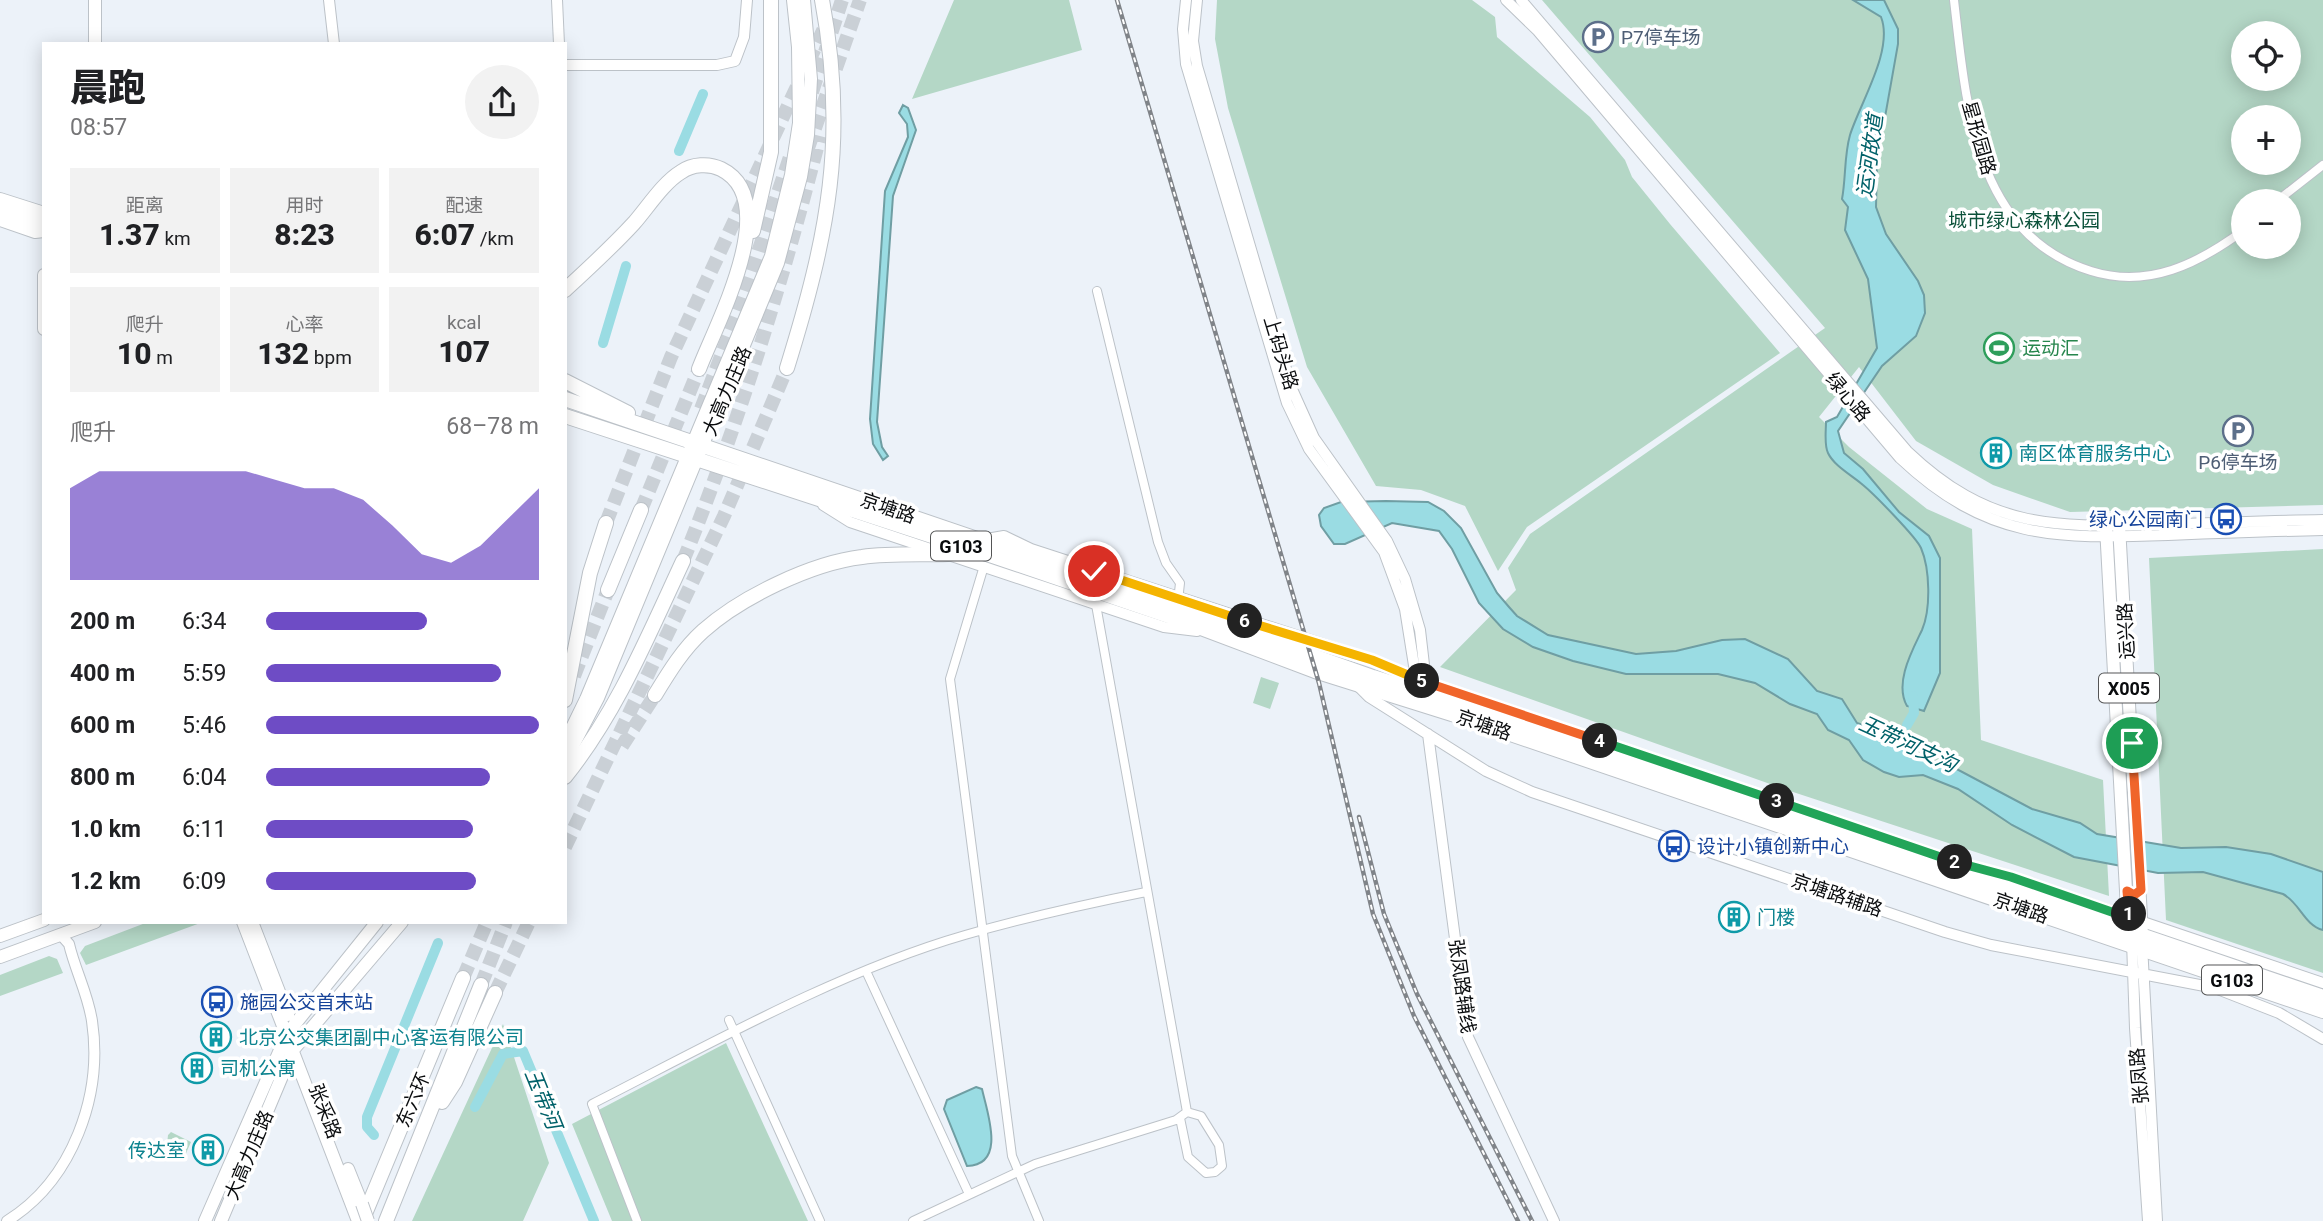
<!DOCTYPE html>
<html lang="zh">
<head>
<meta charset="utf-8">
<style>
  body { margin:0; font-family:Roboto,"Noto Sans SC",sans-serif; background:#f2f2f2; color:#202124; height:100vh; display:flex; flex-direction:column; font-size:26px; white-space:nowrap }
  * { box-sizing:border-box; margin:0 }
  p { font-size:23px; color:#757577 }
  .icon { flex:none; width:38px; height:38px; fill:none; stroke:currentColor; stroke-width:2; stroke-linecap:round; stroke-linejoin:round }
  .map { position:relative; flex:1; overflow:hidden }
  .drawer { position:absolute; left:42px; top:42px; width:525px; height:882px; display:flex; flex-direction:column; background:#fff; border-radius:0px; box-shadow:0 4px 18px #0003 }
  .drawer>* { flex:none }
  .fabs { position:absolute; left:2231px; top:21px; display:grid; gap:14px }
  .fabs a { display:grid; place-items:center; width:70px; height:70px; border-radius:50%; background:#fff; box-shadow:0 4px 18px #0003; font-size:35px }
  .pin { position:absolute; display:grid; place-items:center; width:60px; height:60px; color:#fff; margin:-30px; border:4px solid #fff; border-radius:50%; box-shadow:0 2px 7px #0007 }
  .km { position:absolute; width:35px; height:35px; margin:-18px; border-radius:50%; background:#222; color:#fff; font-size:19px; line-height:35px; text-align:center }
  .round { display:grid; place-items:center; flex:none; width:74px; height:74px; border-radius:37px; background:#f2f2f2 }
  .headline { display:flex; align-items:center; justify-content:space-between; height:119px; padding:0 28px }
  h1 { font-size:38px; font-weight:800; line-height:52px }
  .figures { display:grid; grid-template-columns:repeat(3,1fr); gap:10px; height:119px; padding:7px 28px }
  .figures div { display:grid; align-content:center; border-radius:0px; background:#f2f2f2; text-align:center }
  .figures b { font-size:30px; font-weight:800 }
  .figures small { font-size:19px; font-weight:400 }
  .figures p { font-size:19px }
  .chart { height:196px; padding:14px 28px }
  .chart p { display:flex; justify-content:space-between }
  .chart svg { width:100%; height:126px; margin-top:7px; fill:#6e4cc5; opacity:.7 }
  ul { padding:0 28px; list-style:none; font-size:23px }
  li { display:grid; grid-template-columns:112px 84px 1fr; align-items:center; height:52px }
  li i { height:18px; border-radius:9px; background:#6e4cc5 }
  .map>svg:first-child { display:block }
  .green { fill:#b4d7c6; fill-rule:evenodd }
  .water { fill:#9adce3; stroke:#6f9ea3; stroke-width:2 }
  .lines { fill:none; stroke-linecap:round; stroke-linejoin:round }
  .river { stroke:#9adce3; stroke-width:10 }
  .highway-tunnel { stroke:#cad0d6; stroke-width:14; stroke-dasharray:14 7; stroke-linecap:butt }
  .street-casing { stroke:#bcc2c8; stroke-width:10 }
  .secondary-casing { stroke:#bcc2c8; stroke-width:12 }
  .primary-casing { stroke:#bcc2c8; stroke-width:14 }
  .highway-casing { stroke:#bcc2c8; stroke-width:16 }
  .street { stroke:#fff; stroke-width:8 }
  .secondary { stroke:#fff; stroke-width:10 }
  .primary { stroke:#fff; stroke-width:12 }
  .highway { stroke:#fff; stroke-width:14 }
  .rail-casing { stroke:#808489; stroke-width:4.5 }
  .rail { stroke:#fff; stroke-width:2; stroke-dasharray:5; stroke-linecap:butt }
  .primary-bridge-casing { stroke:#bcc2c8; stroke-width:14; stroke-linecap:butt }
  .primary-bridge { stroke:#fff; stroke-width:12 }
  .split-1-casing { stroke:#fff; stroke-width:14 }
  .split-2-casing { stroke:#fff; stroke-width:14 }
  .split-3-casing { stroke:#fff; stroke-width:14 }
  .split-4-casing { stroke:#fff; stroke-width:14 }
  .split-5-casing { stroke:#fff; stroke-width:14 }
  .split-6-casing { stroke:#fff; stroke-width:14 }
  .split-7-casing { stroke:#fff; stroke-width:14 }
  .split-1 { stroke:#f0652b; stroke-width:9 }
  .split-2 { stroke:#22a559; stroke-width:9 }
  .split-3 { stroke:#22a559; stroke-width:9 }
  .split-4 { stroke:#22a559; stroke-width:9 }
  .split-5 { stroke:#f0652b; stroke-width:9 }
  .split-6 { stroke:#f5b400; stroke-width:9 }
  .split-7 { stroke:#f5b400; stroke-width:9 }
  .labels { text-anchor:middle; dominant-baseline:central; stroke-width:7; stroke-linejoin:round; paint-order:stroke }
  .shield { fill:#fff; stroke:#545556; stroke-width:2 }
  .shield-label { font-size:18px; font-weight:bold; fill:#0a0c0e }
  .service-label { font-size:19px; fill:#4e5e75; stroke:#fff; text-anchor:start }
  .street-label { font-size:19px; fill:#0a0c0e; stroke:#fff }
  .park-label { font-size:19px; fill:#0d523b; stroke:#fff }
  .leisure-label { font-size:19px; fill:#27864d; stroke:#fff; text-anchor:start }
  .culture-label { font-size:19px; fill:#0d838f; stroke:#fff; text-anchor:start }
  .transit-label { font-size:19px; fill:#164399; stroke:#fff; text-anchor:start }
  .water-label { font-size:21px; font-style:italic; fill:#006169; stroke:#fff }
</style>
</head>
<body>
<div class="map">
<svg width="2323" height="1221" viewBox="0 0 2323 1221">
  <rect width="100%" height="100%" fill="#ecf2f9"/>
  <!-- green -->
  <path class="green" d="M 954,0 L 1069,0 L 1082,50 L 912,99 Z
    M 1217,0 L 1472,0 L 1495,17 L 1497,37 L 1590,117 L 1625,160 L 1632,177 L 1670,224 L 1780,353 L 1527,527 L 1498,571 L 1465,506 L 1421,490 L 1376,486 L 1307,367 L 1228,108 L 1215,39 Z
    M 1542,0 L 2323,0 L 2323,505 L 2070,512 L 1993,485 L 1916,441 L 1859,367 L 1819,417 L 1849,447 L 1927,509 L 1972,529 L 1981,740 L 2103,780 L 2109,896 L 1790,791 L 1440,667 L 1516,590 L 1508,568 L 1530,534 L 1825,328 ZM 2244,33 L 2289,33 L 2289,79 L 2244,79 ZM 2244,117 L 2289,117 L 2289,163 L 2244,163 ZM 2244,201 L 2289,201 L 2289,247 L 2244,247 Z
    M 2323,549 L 2323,973 L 2166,920 L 2149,558 Z
    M 1261,677 L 1279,683 L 1270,709 L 1253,703 Z
    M 148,922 L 203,922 L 86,965 L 80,953 L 85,946 Z
    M 49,956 L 57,959 L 63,973 L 0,996 L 0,975 Z
    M 503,1024 L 549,1163 L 523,1221 L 412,1221 Z
    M 726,1043 L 808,1221 L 612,1221 L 572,1124 Z
    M 171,1132 L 191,1142 L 183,1160 L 176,1161 L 166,1155 L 168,1135 Z"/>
  <!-- water -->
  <path class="water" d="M 1853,0 L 1884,0 L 1898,29 L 1898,44 L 1877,162 L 1876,207 L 1886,234 L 1918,281 L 1924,295 L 1925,313 L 1916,336 L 1882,366 L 1838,431 L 1844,453 L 1863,469 L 1899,512 L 1929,536 L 1940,558 L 1940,673 L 1924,711 L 1907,706 C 1894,683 1912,651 1922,630 C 1931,609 1930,569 1921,548 C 1916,537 1874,494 1863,485 C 1853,476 1834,466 1828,453 C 1824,445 1826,431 1826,422 L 1837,417 L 1877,348 L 1868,279 L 1845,230 L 1848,207 L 1842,199 C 1846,178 1844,156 1850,135 C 1860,103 1894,50 1881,17 Z
    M 903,105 L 908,108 L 916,130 L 893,196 L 877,422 L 882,447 L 888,456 L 883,460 L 873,444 L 870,419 L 885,191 L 908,137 L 907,124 L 899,113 Z
    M 1386,501 L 1428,502 L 1444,511 L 1461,528 L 1497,593 L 1509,607 L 1517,616 L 1548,635 L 1636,654 L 1676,651 L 1722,640 L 1745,639 L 1788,659 L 1817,691 L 1842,699 L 1857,723 L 1904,739 L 1919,757 L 1951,766 L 2032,809 L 2080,823 L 2097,834 L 2181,848 L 2226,847 L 2271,854 L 2323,872 L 2323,930 C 2304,925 2300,903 2283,894 L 2203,872 L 2158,873 L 2074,857 L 2012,825 L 1958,789 L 1923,775 L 1899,777 L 1884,772 L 1863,760 L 1849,740 L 1828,730 L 1817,714 L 1790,704 L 1755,683 L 1718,674 L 1626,674 L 1573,661 L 1533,647 L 1503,629 L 1479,603 L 1452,549 L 1439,531 L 1392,523 L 1345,544 L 1334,544 L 1321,526 L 1319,515 L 1324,508 L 1341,502 Z
    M 976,1087 L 982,1089 C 987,1112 1007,1165 967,1166 L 944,1109 L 947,1100 Z"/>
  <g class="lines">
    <!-- river -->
    <path class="river" d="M 679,151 L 703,94
      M 603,343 L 626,266
      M 1907,725 L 1914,713 L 1913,696
      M 475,1107 L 503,1054 L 523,1051 L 594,1221
      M 374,1135 L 367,1127 L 367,1117 L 438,943"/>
    <!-- highway-tunnel -->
    <path class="highway-tunnel" d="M 812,92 L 842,0
      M 808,148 L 860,0
      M 701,409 L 739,309 L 791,154
      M 641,510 L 699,369
      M 606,523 L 671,357 L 828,20
      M 683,561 C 739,423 783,280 820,136
      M 574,676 L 608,590
      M 622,746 L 655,695
      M 565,847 L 724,516 L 787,368
      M 463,978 L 487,922
      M 481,985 L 506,922
      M 495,993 L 529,922"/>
    <!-- street casing -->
    <g class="street-casing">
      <path id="street" d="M 1954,0 C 1966,103 1974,235 2091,271 C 2148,289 2198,264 2244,230
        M 2277,201 L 2323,165
        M 1097,291 L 1158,542 L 1166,563 L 1180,583 L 1178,601
        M 984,566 L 950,679 L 1012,1156 L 1039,1221
        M 1093,588 L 1187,1112
        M 866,971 L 969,1194
        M 729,1020 L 820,1221
        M 1180,1118 L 1188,1157 L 1206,1173 L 1215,1172 L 1222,1166 L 1219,1145 L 1201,1116 L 1187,1112
        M 637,1221 L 592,1104 C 708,1045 840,971 965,935 C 1024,918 1086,904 1146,892
        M 913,1221 L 1035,1164 L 1176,1120 L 1187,1112"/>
    </g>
    <!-- secondary casing -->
    <g class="secondary-casing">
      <path id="secondary" d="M 329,0 L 334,44
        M 557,0 L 559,44
        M 1186,0 L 1183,29 L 1186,64 L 1287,403 L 1309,449 L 1384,552 L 1405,609 L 1416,678
        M 1197,0 L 1193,41 L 1197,66 L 1292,389 L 1314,438 L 1387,541 L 1405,579 L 1420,630 L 1426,682
        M 1506,0 L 1538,31 L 1900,458 C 1987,540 2055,539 2168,535 C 2219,533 2271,531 2323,530
        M 1521,0 L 1907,451 C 1989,529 2052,527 2158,525 C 2213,523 2268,521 2323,520
        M 565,65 L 717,65 L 735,61 L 744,37 L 747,0
        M 0,221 L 35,233 L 44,232
        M 823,505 L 850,522 L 1164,627 L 1197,631
        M 981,540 L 1004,536 L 1031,549 L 1372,660 L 1419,680 L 1988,873 L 2010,877 L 2323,983
        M 1358,686 L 1369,697 L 1486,771 L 1532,792 L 1945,932 L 1991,945 L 2215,988 L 2279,1013 L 2323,1039
        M 1428,734 L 1468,1037 L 1554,1221
        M 2132,941 L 2135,1028 L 2148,1221
        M 2142,945 L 2157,1221
        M 7,1221 C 73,1180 103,1095 92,1021 C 88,994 75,970 69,944 L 61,935"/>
    </g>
    <!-- primary casing -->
    <g class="primary-casing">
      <path id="primary" d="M 95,44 L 95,0
        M 44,275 L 44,329
        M 2119,526 L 2142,935
        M 2106,527 L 2127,909 L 2132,931
        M 565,742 L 586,699 L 771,256 L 791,175 L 799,123 L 798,47 L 793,0
        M 565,761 L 598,698 L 778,263 L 801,177 L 808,135 L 811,79 L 804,0
        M 243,922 L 358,1221
        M 252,922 L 288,1015
        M 0,936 L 44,920
        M 0,957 L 95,922
        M 348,1169 L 362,1204
        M 205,1221 L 287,1034 L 377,922
        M 221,1221 L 293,1050 L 402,922"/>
    </g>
    <!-- highway casing -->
    <g class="highway-casing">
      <path id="highway" d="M 0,200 L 44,214
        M 0,213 L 44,228
        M 753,231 L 771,152 L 771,0
        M 565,290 C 589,268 612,247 634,223 C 648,207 663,183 681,172 C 692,164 709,163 721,169 C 784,200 716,324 699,369
        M 787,368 C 828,236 848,138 822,0
        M 565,381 L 628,413
        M 565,399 L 1092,578 L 1373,677 L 1533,728 L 2323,997
        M 565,416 L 987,554 L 1169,616 L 1315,671 L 1452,714 L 2323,1011
        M 608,590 L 641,510
        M 655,695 C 669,672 683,649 703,631 C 741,597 812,563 862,557 C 890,553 920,555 948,554
        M 565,700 L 590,573 L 606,523
        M 565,777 C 617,712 648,636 683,561
        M 442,1102 L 455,1082 L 495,993
        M 362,1221 L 463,978
        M 386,1221 L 481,985"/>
    </g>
    <!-- street -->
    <use href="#street" class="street"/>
    <!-- secondary -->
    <use href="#secondary" class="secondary"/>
    <!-- primary -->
    <use href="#primary" class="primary"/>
    <!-- highway -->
    <use href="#highway" class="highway"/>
    <!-- rail casing -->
    <g class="rail-casing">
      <path id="rail" d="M 1117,0 L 1319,683 L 1373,914 L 1414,1016 L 1518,1221
        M 1359,817 L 1384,914 L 1417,994 L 1532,1221"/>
    </g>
    <!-- rail -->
    <use href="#rail" class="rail"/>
    <!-- primary-bridge casing -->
    <g class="primary-bridge-casing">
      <path id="primary-bridge" d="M 362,1204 L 368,1221"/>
    </g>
    <!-- primary-bridge -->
    <use href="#primary-bridge" class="primary-bridge"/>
  </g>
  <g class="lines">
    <!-- split-1 casing -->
    <g class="split-1-casing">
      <path id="split-1" d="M 2129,914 L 2127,891 L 2134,895 L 2141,890 L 2132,743"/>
    </g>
    <!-- split-2 casing -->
    <g class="split-2-casing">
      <path id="split-2" d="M 1955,862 L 2011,877 L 2129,918 L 2129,914"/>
    </g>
    <!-- split-3 casing -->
    <g class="split-3-casing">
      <path id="split-3" d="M 1777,801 L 1955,862"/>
    </g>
    <!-- split-4 casing -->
    <g class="split-4-casing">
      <path id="split-4" d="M 1600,741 L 1777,801"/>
    </g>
    <!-- split-5 casing -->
    <g class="split-5-casing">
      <path id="split-5" d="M 1422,681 L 1600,741"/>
    </g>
    <!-- split-6 casing -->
    <g class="split-6-casing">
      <path id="split-6" d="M 1245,621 L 1372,660 L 1422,681"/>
    </g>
    <!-- split-7 casing -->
    <g class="split-7-casing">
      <path id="split-7" d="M 1094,571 L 1245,621"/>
    </g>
    <!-- split-1 -->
    <use href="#split-1" class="split-1"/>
    <!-- split-2 -->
    <use href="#split-2" class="split-2"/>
    <!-- split-3 -->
    <use href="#split-3" class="split-3"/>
    <!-- split-4 -->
    <use href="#split-4" class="split-4"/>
    <!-- split-5 -->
    <use href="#split-5" class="split-5"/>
    <!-- split-6 -->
    <use href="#split-6" class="split-6"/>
    <!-- split-7 -->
    <use href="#split-7" class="split-7"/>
  </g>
  <!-- icons -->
  <defs>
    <g id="parking-ring" transform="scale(1.575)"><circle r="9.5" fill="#fff" stroke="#5c6f8a" stroke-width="1.5"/><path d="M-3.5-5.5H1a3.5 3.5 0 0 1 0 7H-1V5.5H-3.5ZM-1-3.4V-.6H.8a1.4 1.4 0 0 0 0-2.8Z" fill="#5c6f8a"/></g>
    <g id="stadium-ring" transform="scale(1.575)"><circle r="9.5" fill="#fff" stroke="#2e9e5b" stroke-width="1.5"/><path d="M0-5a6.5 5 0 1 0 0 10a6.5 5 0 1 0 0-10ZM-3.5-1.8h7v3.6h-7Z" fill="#2e9e5b"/></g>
    <g id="building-ring" transform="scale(1.575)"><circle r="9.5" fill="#fff" stroke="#0f9aa8" stroke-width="1.5"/><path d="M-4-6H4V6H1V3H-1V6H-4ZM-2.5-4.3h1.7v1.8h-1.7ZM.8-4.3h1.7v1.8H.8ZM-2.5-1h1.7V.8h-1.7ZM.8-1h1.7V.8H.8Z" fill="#0f9aa8"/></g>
    <g id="bus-ring" transform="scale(1.575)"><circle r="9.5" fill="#fff" stroke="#1a4fb4" stroke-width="1.5"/><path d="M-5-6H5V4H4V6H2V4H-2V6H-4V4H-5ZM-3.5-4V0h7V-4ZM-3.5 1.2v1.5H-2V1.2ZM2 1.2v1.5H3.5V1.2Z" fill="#1a4fb4"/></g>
  </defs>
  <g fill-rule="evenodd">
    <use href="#parking-ring" x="1598" y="37"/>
    <use href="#stadium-ring" x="1999" y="348"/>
    <use href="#parking-ring" x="2238" y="431"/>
    <use href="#building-ring" x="1996" y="453"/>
    <use href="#bus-ring" x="2226" y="519"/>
    <use href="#bus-ring" x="1674" y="846"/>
    <use href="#building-ring" x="1734" y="917"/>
    <use href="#bus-ring" x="217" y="1002"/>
    <use href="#building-ring" x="216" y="1037"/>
    <use href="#building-ring" x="197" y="1068"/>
    <use href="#building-ring" x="208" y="1150"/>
  </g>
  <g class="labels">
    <!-- shield labels -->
    <g class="shield">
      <rect x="931" y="531.5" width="60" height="29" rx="5"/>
      <rect x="2099" y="673.5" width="60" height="29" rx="5"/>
      <rect x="2202" y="965.5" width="60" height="29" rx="5"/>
    </g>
    <g class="shield-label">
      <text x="961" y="546">G103</text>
      <text x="2129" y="688">X005</text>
      <text x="2232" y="980">G103</text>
    </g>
    <!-- service labels -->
    <g class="service-label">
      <text x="1621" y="37">P7停车场</text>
      <text x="2238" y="462" text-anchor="middle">P6停车场</text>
    </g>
    <!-- street labels -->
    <g class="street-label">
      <text transform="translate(1979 138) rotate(74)">星形园路</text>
      <text transform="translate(1281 353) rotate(73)">上码头路</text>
      <text transform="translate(727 391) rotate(-67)">大高力庄路</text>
      <text transform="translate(1848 397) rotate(50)">绿心路</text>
      <text transform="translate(888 508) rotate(19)">京塘路</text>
      <text transform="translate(2126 631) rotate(-93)">运兴路</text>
      <text transform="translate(1484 725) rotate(19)">京塘路</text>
      <text transform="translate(1837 895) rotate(19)">京塘路辅路</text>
      <text transform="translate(2021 908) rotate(19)">京塘路</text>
      <text transform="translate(1462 986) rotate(82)">张凤路辅线</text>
      <text transform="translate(2139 1076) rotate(-95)">张凤路</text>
      <text transform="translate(413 1100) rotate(-67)">东六环</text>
      <text transform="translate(325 1111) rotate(69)">张采路</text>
      <text transform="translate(249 1155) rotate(-67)">大高力庄路</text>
    </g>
    <!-- park labels -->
    <g class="park-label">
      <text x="2024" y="220">城市绿心森林公园</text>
    </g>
    <!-- leisure labels -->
    <g class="leisure-label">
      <text x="2022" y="348">运动汇</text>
    </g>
    <!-- culture labels -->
    <g class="culture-label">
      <text x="2019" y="453">南区体育服务中心</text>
      <text x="1757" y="917">门楼</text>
      <text x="239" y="1037">北京公交集团副中心客运有限公司</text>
      <text x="220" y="1068">司机公寓</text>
      <text x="185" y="1150" text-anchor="end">传达室</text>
    </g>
    <!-- transit labels -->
    <g class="transit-label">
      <text x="2203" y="519" text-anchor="end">绿心公园南门</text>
      <text x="1697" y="846">设计小镇创新中心</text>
      <text x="240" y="1002">施园公交首末站</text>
    </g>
    <!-- water labels -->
    <g class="water-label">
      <text transform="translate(1870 156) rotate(-82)">运河故道</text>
      <text transform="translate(1908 744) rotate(25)">玉带河支沟</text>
      <text transform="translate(543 1099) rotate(68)">玉带河</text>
    </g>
  </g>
</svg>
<div class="fabs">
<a><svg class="icon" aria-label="locate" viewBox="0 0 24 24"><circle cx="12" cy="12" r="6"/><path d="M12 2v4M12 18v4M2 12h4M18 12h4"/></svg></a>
<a>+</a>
<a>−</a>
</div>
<div class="pin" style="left:2132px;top:743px;background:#1e9e55"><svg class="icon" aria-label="arrive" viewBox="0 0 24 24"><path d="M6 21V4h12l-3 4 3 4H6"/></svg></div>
<div class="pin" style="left:1094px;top:571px;background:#d93025"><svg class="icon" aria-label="check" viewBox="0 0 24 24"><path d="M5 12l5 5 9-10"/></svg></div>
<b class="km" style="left:2129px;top:914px">1</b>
<b class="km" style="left:1955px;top:862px">2</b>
<b class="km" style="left:1777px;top:801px">3</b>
<b class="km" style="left:1600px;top:741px">4</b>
<b class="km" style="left:1422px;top:681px">5</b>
<b class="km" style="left:1245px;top:621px">6</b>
<section class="drawer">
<div class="headline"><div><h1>晨跑</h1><p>08:57</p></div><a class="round"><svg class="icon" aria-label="share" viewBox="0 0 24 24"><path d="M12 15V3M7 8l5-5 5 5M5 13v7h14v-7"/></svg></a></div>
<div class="figures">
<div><p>距离</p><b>1.37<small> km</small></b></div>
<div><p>用时</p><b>8:23</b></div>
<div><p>配速</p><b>6:07<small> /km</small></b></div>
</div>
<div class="figures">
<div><p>爬升</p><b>10<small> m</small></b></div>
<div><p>心率</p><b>132<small> bpm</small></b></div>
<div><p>kcal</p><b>107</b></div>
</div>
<div class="chart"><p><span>爬升</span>68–78 m</p>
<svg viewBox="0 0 160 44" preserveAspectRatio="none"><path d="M0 44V12L10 6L20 6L30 6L40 6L50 6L60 6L70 9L80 12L90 12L100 16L110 25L120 35L130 38L140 32L150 22L160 12V44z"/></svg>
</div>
<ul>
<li><b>200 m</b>6:34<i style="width:59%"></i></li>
<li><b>400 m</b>5:59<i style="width:86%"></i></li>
<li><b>600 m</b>5:46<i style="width:100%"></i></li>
<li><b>800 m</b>6:04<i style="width:82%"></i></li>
<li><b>1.0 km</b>6:11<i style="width:76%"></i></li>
<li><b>1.2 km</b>6:09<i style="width:77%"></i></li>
</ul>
</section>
</div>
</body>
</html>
